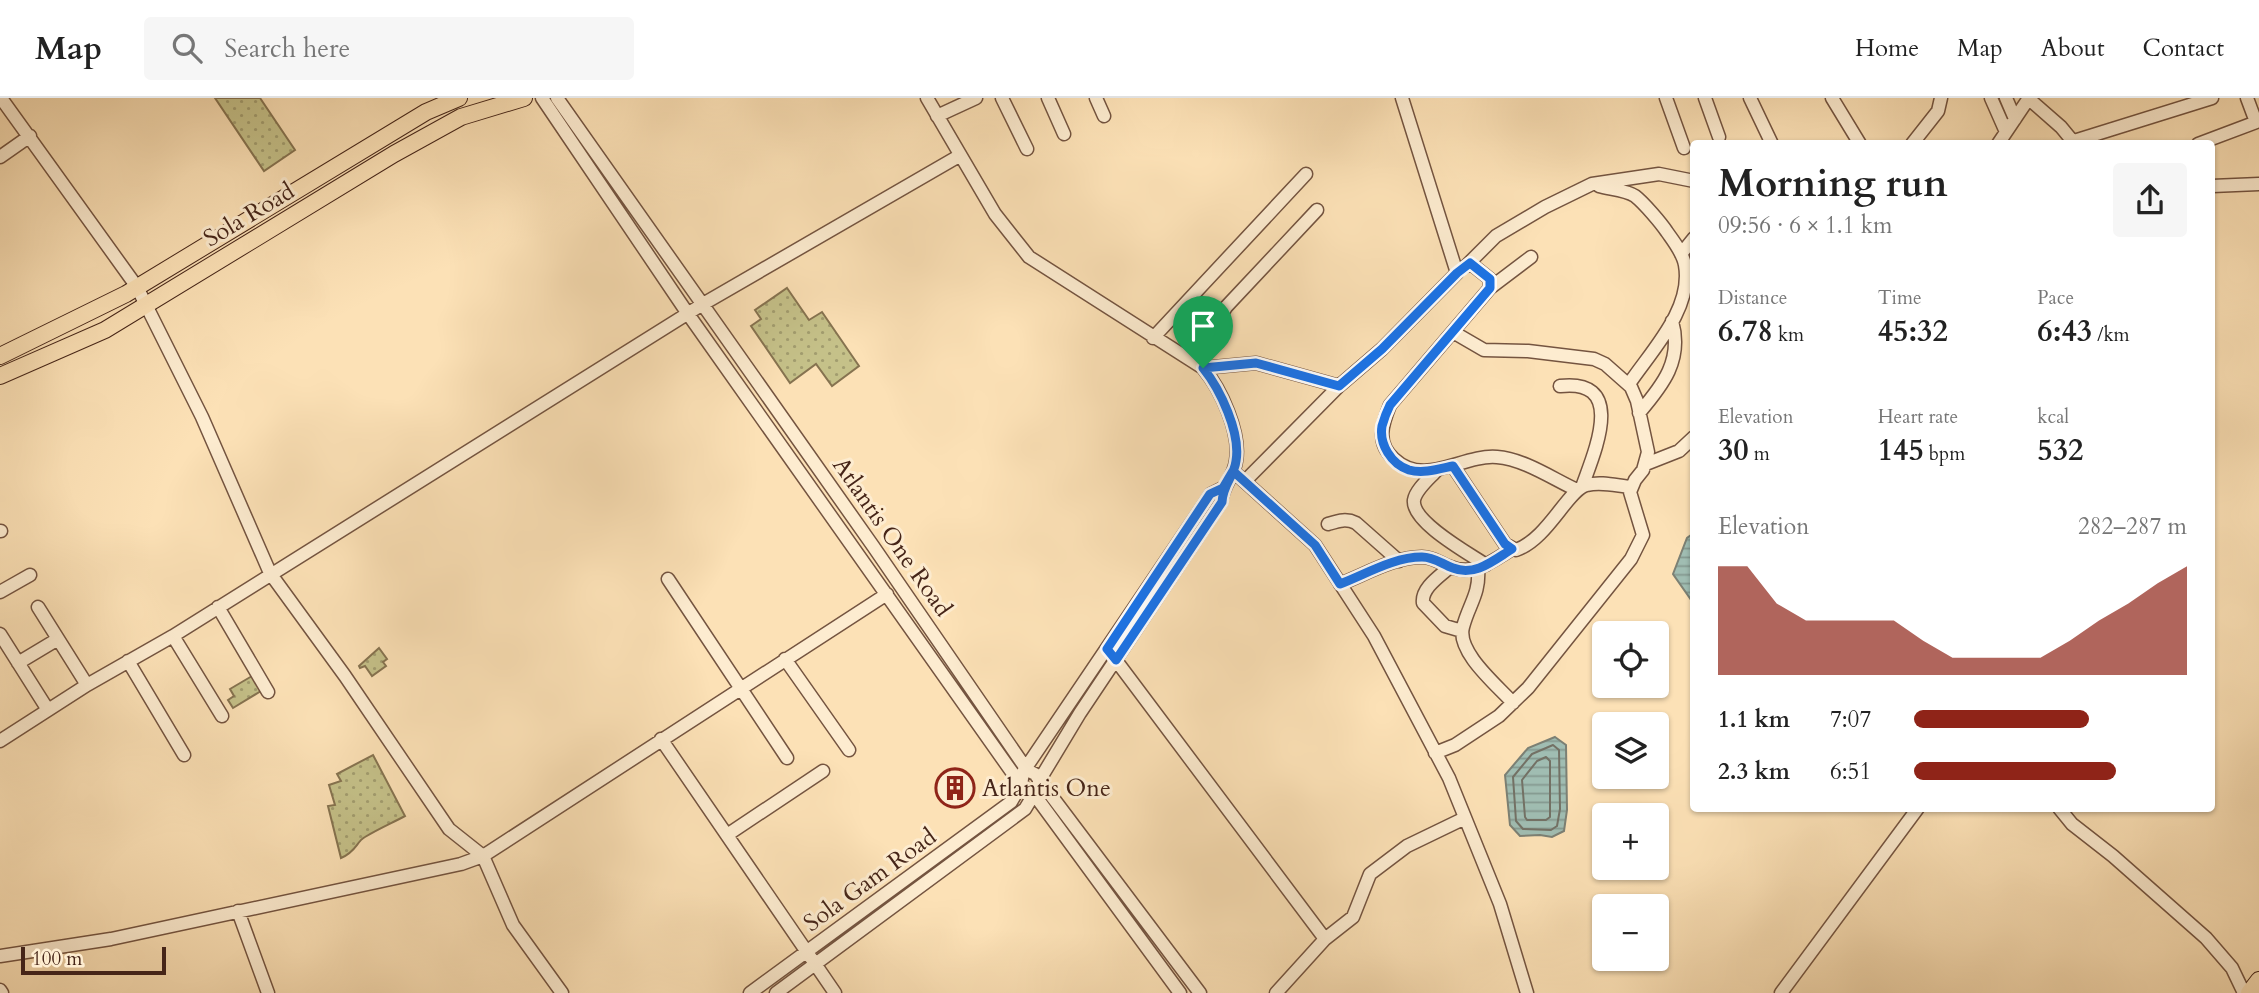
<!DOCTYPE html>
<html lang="en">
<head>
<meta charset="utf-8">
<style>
  body { margin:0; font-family:Cardo,serif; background:#f6f6f6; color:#222; height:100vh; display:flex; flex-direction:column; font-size:26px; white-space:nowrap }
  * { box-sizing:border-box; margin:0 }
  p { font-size:23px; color:#767676 }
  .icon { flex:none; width:38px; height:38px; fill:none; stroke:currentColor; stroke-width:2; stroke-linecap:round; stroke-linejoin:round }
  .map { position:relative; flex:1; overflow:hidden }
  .drawer { position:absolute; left:1690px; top:42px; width:525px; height:672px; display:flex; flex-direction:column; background:#fff; border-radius:7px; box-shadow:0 2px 5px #0004 }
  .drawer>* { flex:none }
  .tools { position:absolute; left:1592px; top:523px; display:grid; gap:14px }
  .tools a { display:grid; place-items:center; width:77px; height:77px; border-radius:7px; background:#fff; box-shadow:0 2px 5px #0004; font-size:35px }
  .scale { position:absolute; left:21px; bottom:18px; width:145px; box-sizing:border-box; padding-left:7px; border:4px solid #462518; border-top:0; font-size:19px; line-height:24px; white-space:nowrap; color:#462518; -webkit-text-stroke:5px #fdecd0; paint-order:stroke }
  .pin { position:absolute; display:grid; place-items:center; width:60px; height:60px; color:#fff; margin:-72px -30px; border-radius:50% 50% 50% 0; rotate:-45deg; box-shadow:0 0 7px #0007 }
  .pin .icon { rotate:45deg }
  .round { display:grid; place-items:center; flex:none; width:74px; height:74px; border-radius:7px; background:#f6f6f6 }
  .overview { display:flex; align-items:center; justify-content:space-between; height:119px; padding:0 28px }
  h1 { font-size:38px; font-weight:600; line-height:52px }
  .stats { display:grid; grid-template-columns:repeat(3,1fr); gap:10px; height:119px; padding:7px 28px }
  .stats div { display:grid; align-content:center }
  .stats b { font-size:30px; font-weight:600 }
  .stats small { font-size:19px; font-weight:400 }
  .stats p { font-size:19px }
  .chart { height:196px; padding:14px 28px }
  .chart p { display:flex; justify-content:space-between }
  .chart svg { width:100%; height:126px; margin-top:7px; fill:#8f2418; opacity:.7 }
  ul { padding:0 28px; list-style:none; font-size:23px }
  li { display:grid; grid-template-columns:112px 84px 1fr; align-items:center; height:52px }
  li i { height:18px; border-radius:9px; background:#8f2418 }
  header { display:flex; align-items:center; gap:42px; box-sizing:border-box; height:98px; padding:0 35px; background:#fff; border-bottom:2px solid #e0e0e0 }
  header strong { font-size:33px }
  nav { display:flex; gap:38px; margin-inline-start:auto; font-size:24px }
  .search { width:490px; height:63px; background:#f6f6f6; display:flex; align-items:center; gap:18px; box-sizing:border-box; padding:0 24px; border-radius:7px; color:#767676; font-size:26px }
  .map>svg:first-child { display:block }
  .grass { fill:url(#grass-dots); stroke:#867350; stroke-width:2 }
  .water { fill:url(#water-rules); stroke:#7c8074; stroke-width:2 }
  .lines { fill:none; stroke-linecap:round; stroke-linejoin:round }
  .shore { stroke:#737165; stroke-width:2 }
  .minor-casing { stroke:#745440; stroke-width:15 }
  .major-casing { stroke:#462518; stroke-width:18 }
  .minor { stroke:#fdecd0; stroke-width:12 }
  .major { stroke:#fce1b6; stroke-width:16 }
  .route-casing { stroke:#fff; stroke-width:14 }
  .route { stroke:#1a73e8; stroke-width:9 }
  .labels { text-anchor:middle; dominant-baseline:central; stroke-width:6; stroke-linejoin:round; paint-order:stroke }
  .street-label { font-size:24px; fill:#462518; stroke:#fdecd0 }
  .poi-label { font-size:24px; fill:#462518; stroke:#fdecd0; text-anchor:start }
</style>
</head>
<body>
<header>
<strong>Map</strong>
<div class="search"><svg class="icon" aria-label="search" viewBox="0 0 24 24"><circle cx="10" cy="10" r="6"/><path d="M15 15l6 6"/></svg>Search here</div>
<nav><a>Home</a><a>Map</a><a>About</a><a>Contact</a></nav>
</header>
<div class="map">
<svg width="2259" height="895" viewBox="0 0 2259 895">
  <defs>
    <pattern id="grass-dots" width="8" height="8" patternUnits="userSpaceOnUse" patternTransform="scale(1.75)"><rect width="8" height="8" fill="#c5c189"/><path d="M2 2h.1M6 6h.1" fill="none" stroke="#a29d6f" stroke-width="1.8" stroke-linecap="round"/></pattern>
    <pattern id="water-rules" width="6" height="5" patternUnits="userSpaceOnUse" patternTransform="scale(1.75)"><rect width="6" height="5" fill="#a0bdb2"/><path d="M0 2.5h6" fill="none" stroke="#849990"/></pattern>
  </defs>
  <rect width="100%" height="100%" fill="#fce1b6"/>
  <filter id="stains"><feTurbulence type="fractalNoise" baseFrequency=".00286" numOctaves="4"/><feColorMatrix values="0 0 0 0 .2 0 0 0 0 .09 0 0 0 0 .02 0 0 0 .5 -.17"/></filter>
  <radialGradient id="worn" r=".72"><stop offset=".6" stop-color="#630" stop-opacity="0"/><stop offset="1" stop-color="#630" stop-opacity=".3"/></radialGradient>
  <!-- grass -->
  <path class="grass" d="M 215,0 L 260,0 L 295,52 L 264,73 Z
    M 787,190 L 809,222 L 822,214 L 859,268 L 832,288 L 816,266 L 790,285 L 751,228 L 761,221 L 755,212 Z
    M 379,550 L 387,561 L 383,564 L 386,568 L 372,578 L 365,568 L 360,570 L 359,568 Z
    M 252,578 L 261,593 L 233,610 L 228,602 L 234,598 L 230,591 Z
    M 373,657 L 405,718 C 392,725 378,731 365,739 C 356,744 357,753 341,760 L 328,708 L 335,707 L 329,687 L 341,683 L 337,676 Z"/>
  <!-- water -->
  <path class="water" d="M 1694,435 L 1694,506 L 1673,476 L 1687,440 Z
    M 1555,639 L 1566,647 L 1567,712 L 1564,733 L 1552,739 L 1540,737 L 1520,738 L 1510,727 L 1505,677 L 1528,650 Z"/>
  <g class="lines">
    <!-- shore -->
    <path class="shore" d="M 1553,647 L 1559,652 L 1560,711 L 1557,728 L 1551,732 L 1523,731 L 1516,723 L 1513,679 L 1532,656 Z
      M 1546,659 L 1550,663 L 1550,719 L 1546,722 L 1527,722 L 1525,719 L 1522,682 L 1537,663 Z"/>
    <!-- minor casing -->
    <g class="minor-casing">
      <path id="minor" d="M 1,0 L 137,189 L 202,319 L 270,475 L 345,578 L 449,731 L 483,758 L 513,827 L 562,895
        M 542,0 L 688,216 L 1021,687 L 1034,696 L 1180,895
        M 557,0 L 873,448 L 1027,672 L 1035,676 L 1200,895
        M 1002,0 L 1027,51
        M 1048,0 L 1064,36
        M 1096,0 L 1104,18
        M 1666,0 L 1684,50
        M 1705,0 L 1719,39
        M 1750,0 L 1772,46
        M 1832,0 L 1860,46
        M 1991,0 L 2006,34
        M 2006,0 L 2015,21
        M 2247,0 L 2256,24
        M 2029,1 L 2061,29 L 2075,46
        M 937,18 L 976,0
        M 2074,43 L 2212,0
        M 1912,46 L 1938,13 L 1941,0
        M 1998,46 L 2029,0
        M 2198,46 L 2259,23
        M 0,59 L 30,38
        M 1599,88 C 1609,91 1626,92 1635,98 C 1644,105 1661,125 1667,134 C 1674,144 1683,155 1685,167 C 1693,211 1651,253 1629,286
        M 2212,88 L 2259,86
        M 1681,156 L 1694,140
        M 1470,165 L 1490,181 L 1490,190 L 1390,307 C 1382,327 1376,345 1394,361 C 1425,390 1462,356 1497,359 C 1524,361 1553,381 1577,392
        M 1466,168 L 1496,138 L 1545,109 L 1592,86 L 1659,76 L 1694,83
        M 1490,190 L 1531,159
        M 1153,240 L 1306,76
        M 1193,263 L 1226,209 L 1317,112
        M 1203,270 L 1256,265 L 1339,288
        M 1560,288 C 1628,280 1594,355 1582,389
        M 1639,315 C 1663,287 1683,262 1672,223
        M 1646,366 L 1679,353 L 1694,339
        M 1453,368 L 1505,446 L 1516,452 C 1548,441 1568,391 1587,387 C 1601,383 1618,388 1631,389
        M 1437,372 C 1430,380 1416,391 1414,402 C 1411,424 1470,456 1486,467
        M 1233,373 L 1315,447 L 1374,538 L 1449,680 L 1500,806 L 1527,895
        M 1245,383 L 1339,288 L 1382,251 L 1457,175 L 1402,0
        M 1328,426 C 1338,423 1346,420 1356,425 L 1399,463
        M 0,433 L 1,433
        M 1450,469 C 1440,478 1421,490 1423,505 L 1445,528 L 1462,533
        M 1478,471 C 1480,496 1469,506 1463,529 C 1456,554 1498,588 1513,605
        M 668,481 L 787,660
        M 1340,486 C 1366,476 1394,459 1422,459 C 1432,459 1439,464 1448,468 C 1473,479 1491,464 1512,451
        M 0,494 L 30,477
        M 38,509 L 87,587
        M 218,509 L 268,594
        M 0,536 L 48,612
        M 173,538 L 222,618
        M 1112,557 L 1325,841 L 1276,895
        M 785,561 L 849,652
        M 128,563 L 184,657
        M 18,565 L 58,541
        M 661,641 L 835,895
        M 0,643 L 87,587 L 173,538 L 703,206 L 959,58
        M 1435,655 L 1455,647 L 1499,618 L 1528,590 L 1631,461 L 1643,437 L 1630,394 L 1635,382 L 1643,372 L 1648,354 L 1637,303 L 1631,289 L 1605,266 L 1594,261 L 1528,253 L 1484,252 L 1453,234
        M 2059,710 L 2072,726 L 2113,758 L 2206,840 L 2232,870 L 2244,895
        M 727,737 L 823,673
        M 238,813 L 268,895
        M 1325,841 L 1353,819 L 1370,776 L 1407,748 L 1465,720
        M 0,858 L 111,841 L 461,766 L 483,758 L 887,496
        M 0,892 L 2,895
        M 750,895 L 1011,704 L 1021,687 L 1023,674 L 1211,396 L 1223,390
        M 776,895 L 1025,711 L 1034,696 L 1039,691 L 1039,683 L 1080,615 L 1221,404 C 1223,386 1234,379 1236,363 C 1241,335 1221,291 1203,270 L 1029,159 L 995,116 L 927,0
        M 1781,895 L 1918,710"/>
    </g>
    <!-- major casing -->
    <g class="major-casing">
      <path id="major" d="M 0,258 L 126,196 L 426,14 L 459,0
        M 0,278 L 105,232 L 394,56 L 461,19 L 524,0
        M 2249,895 L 2259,882"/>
    </g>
    <!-- minor -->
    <use href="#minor" class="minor"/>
    <!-- major -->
    <use href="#major" class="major"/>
  </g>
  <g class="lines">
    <!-- route casing -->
    <g class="route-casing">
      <path id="route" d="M 1203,270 C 1220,291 1241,335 1236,363 C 1234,379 1223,386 1222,404 L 1116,562 L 1107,551 L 1210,396 L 1223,390 L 1233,373 L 1315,447 L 1340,486 C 1366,476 1394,459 1422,459 C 1434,459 1442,466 1453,470 C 1475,479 1494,462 1512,451 L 1505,446 L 1453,368 C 1439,371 1423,376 1409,372 C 1391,366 1379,346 1382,328 C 1384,321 1387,313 1390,307 L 1490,190 L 1490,181 L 1470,165 L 1457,175 L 1382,251 L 1339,288 L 1256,265 L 1203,270"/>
    </g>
    <!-- route -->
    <use href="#route" class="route"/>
  </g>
  <!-- icons -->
  <defs>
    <g id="building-ring" transform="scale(2.0125)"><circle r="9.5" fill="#fdecd0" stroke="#8f2418" stroke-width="1.5"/><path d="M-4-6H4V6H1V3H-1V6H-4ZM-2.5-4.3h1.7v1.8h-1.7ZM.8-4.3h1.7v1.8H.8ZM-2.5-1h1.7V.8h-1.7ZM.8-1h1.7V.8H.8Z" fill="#8f2418"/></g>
  </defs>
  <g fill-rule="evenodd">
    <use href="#building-ring" x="955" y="690"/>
  </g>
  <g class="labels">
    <!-- street labels -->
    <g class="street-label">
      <text transform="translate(249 117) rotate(-31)">Sola Road</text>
      <text transform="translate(892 439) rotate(55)">Atlantis One Road</text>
      <text transform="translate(870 782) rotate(-36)">Sola Gam Road</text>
    </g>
    <!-- poi labels -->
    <g class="poi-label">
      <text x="982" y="690">Atlantis One</text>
    </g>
  </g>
  <rect width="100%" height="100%" filter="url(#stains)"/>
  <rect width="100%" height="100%" fill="url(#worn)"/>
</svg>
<div class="tools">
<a><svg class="icon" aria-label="locate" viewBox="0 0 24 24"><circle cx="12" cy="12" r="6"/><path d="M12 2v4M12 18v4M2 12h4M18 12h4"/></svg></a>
<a><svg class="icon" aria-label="layers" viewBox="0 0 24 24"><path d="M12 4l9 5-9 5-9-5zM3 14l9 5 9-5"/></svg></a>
<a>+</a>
<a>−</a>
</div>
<div class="scale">100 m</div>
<div class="pin" style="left:1203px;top:270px;background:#1e9e55"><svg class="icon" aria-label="arrive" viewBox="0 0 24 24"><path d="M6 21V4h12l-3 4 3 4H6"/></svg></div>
<section class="drawer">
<div class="overview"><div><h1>Morning run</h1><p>09:56 · 6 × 1.1 km</p></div><a class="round"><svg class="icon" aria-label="share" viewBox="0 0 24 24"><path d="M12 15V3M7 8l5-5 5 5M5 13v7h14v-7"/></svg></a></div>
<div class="stats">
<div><p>Distance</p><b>6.78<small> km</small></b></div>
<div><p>Time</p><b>45:32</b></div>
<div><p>Pace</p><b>6:43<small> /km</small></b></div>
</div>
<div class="stats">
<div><p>Elevation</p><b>30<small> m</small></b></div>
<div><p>Heart rate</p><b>145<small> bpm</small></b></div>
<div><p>kcal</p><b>532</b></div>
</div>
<div class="chart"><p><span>Elevation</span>282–287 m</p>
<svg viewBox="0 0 160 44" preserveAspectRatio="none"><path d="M0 44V6L10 6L20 19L30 25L40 25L50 25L60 25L70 32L80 38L90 38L100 38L110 38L120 32L130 25L140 19L150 12L160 6V44z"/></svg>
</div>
<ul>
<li><b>1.1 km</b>7:07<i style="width:64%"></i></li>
<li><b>2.3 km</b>6:51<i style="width:74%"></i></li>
</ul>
</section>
</div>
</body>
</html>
